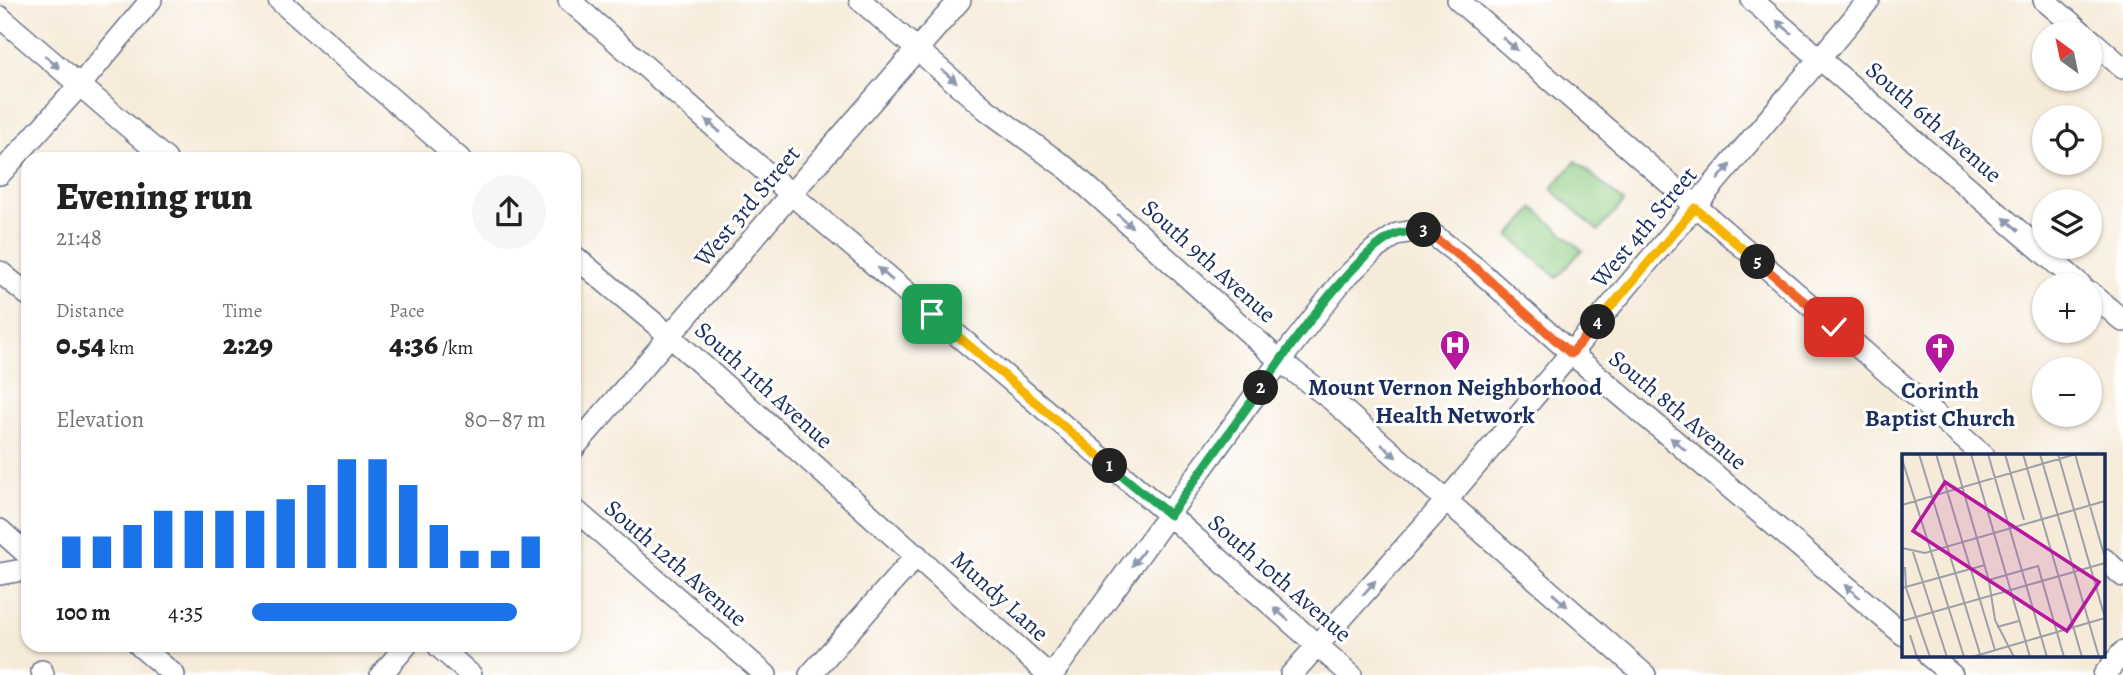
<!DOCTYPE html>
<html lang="en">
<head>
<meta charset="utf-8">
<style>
  body { margin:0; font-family:Alegreya,serif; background:#f6f6f6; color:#222; height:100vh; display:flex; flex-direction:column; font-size:26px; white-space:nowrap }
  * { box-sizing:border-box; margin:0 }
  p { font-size:23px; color:#767676 }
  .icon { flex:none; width:38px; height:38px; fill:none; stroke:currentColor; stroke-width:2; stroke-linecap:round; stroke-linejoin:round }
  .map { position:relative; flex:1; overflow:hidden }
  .sheet { position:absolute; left:21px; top:152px; width:560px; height:500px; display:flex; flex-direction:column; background:#fff; border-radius:21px; box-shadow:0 2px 5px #0004 }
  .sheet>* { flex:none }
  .needle { width:46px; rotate:327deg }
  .controls { position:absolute; left:2032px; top:21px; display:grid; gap:14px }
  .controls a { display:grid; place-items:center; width:70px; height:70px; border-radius:50%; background:#fff; box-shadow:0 2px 5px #0004; font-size:35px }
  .pin { position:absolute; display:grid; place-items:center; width:60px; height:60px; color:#fff; margin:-30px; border-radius:14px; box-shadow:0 4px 10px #0006 }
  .km { position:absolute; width:35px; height:35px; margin:-18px; border-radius:50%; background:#222; color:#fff; font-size:19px; line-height:35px; text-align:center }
  .round { display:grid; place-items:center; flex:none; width:74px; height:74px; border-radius:37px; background:#f6f6f6 }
  .head { display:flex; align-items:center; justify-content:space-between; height:119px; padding:0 35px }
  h1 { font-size:38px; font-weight:800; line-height:52px }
  .figures { display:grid; grid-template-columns:repeat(3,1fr); gap:10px; height:119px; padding:7px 35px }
  .figures div { display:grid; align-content:center }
  .figures b { font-size:30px; font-weight:800 }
  .figures small { font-size:19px; font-weight:400 }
  .figures p { font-size:19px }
  .chart { height:196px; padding:14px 35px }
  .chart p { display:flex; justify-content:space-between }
  .chart svg { width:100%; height:126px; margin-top:7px; stroke:#1a73e8; stroke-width:6 }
  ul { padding:0 35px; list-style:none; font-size:23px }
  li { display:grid; grid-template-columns:112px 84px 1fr; align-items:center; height:52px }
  li i { height:18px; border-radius:9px; background:#1a73e8 }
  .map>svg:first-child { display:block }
  .green { fill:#8eca7f; stroke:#547c6e; stroke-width:2 }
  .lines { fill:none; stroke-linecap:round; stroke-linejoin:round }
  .minor-casing { stroke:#687189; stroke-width:24 }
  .minor { stroke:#fff; stroke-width:21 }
  .oneway { fill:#8d97ae }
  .split-1-casing { stroke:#fff; stroke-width:14 }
  .split-2-casing { stroke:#fff; stroke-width:14 }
  .split-3-casing { stroke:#fff; stroke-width:14 }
  .split-4-casing { stroke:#fff; stroke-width:14 }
  .split-5-casing { stroke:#fff; stroke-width:14 }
  .split-6-casing { stroke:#fff; stroke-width:14 }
  .split-1 { stroke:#f5b400; stroke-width:9 }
  .split-2 { stroke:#22a559; stroke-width:9 }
  .split-3 { stroke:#22a559; stroke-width:9 }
  .split-4 { stroke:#f0652b; stroke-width:9 }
  .split-5 { stroke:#f5b400; stroke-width:9 }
  .split-6 { stroke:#f0652b; stroke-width:9 }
  .labels { text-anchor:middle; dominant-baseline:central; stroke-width:6; stroke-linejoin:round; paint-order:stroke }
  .street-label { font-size:24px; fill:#1b2f5e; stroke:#fff }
  .poi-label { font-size:24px; font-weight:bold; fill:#1b2f5e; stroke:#fff }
  .inset-road { fill:none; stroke:#9ea0a8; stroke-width:2 }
  .view { fill:#b5179e; fill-opacity:0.15; stroke:#b5179e; stroke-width:3.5 }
  .inset-edge { fill:none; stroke:#1b2f5e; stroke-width:3.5 }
</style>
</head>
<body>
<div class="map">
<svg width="2123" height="675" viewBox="0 0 2123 675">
  <rect width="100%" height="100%" fill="#fff"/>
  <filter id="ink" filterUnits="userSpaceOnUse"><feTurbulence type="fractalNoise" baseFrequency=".0143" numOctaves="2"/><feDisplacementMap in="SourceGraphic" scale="14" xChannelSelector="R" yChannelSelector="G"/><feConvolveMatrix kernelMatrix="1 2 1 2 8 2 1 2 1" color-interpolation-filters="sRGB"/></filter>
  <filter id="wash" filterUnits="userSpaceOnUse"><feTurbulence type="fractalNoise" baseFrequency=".00686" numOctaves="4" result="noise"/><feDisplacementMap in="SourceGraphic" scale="28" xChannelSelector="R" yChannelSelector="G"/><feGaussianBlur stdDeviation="1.57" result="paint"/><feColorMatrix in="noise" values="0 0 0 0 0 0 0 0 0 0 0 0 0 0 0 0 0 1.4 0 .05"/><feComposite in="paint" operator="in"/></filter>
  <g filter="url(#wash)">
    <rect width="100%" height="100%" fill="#f6ebd9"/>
    <!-- green -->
    <path class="green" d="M 1576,161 L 1624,202 L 1598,231 L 1551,189 Z
      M 1534,208 L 1582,250 L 1557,278 L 1509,236 Z"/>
  </g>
  <g filter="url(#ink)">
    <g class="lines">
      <!-- minor casing -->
      <g class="minor-casing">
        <path id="minor" d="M 279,0 L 460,159
          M 569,0 L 791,194 L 1169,515 L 1351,675
          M 860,0 L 987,110 L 1069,170 L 1280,361 L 1332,400 L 1645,675
          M 1458,0 L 1984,456
          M 1752,0 L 2081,285
          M 2044,0 L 2083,33
          M 0,17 L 166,159
          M 2090,39 L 2123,68
          M 0,174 L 80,85 L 151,0
          M 574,256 L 671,337 L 1049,675
          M 0,272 L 28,295
          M 2090,292 L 2123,321
          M 574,448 L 791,194 L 960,0
          M 574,509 L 766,675
          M 0,530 L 28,555
          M 2104,559 L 2123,576
          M 0,574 L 28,569
          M 140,646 L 174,675
          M 438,646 L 471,675
          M 1929,656 L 1952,675
          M 42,671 L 43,675
          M 381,675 L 406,646
          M 810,675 L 917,555
          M 1052,675 L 1280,361 L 1342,281 L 1374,250 L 1397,234 L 1426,229 L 1477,269 L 1571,353 L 1904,635
          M 1291,675 L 1446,501 L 1869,0
          M 2104,675 L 2123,652"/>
      </g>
      <!-- minor -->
      <use href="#minor" class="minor"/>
    </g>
    <!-- one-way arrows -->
    <defs><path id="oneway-solid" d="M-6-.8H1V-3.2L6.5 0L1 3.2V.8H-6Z" transform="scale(1.75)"/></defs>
    <g class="oneway">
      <use href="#oneway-solid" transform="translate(1784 27) rotate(-140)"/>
      <use href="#oneway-solid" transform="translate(1510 44) rotate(40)"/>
      <use href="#oneway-solid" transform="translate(52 62) rotate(41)"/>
      <use href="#oneway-solid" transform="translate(949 76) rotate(40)"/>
      <use href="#oneway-solid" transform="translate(713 126) rotate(-139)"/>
      <use href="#oneway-solid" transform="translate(1724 172) rotate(-50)"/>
      <use href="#oneway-solid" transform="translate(1125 221) rotate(42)"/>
      <use href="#oneway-solid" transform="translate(2011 224) rotate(-139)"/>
      <use href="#oneway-solid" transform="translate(885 274) rotate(-139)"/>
      <use href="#oneway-solid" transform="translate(1678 444) rotate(-140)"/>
      <use href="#oneway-solid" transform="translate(1389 451) rotate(41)"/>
      <use href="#oneway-solid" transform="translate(1138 558) rotate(126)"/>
      <use href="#oneway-solid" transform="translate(1369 588) rotate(-49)"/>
      <use href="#oneway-solid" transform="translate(1852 591) rotate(-140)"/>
      <use href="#oneway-solid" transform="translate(1560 600) rotate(41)"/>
      <use href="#oneway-solid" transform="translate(1281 614) rotate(-139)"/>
    </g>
  </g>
  <g class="lines" filter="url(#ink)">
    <!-- split-1 casing -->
    <g class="split-1-casing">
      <path id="split-1" d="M 932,314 L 1110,466"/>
    </g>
    <!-- split-2 casing -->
    <g class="split-2-casing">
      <path id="split-2" d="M 1110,466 L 1170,515 L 1261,388"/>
    </g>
    <!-- split-3 casing -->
    <g class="split-3-casing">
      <path id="split-3" d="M 1261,388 C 1287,351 1357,249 1397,234 C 1405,231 1416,231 1424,230"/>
    </g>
    <!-- split-4 casing -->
    <g class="split-4-casing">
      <path id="split-4" d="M 1424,230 L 1477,269 L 1571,354 L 1598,322"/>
    </g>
    <!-- split-5 casing -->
    <g class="split-5-casing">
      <path id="split-5" d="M 1598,322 L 1695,208 L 1758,262"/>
    </g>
    <!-- split-6 casing -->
    <g class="split-6-casing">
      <path id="split-6" d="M 1758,262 L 1834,327"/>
    </g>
    <!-- split-1 -->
    <use href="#split-1" class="split-1"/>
    <!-- split-2 -->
    <use href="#split-2" class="split-2"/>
    <!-- split-3 -->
    <use href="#split-3" class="split-3"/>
    <!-- split-4 -->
    <use href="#split-4" class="split-4"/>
    <!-- split-5 -->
    <use href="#split-5" class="split-5"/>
    <!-- split-6 -->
    <use href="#split-6" class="split-6"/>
  </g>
  <!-- icons -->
  <defs>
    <g id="hospital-pin" transform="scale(1.575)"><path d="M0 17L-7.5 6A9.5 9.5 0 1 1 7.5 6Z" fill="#b5179e" stroke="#fff"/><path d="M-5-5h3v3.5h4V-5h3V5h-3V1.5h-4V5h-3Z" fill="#fff"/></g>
    <g id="church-pin" transform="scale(1.575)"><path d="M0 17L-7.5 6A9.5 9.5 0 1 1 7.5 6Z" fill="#b5179e" stroke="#fff"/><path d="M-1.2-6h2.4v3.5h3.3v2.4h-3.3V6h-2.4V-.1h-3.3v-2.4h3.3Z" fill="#fff"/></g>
  </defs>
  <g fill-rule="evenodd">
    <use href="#hospital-pin" x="1455" y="345"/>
    <use href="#church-pin" x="1940" y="348"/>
  </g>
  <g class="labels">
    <!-- street labels -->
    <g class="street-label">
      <text transform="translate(1934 122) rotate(41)">South 6th Avenue</text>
      <text transform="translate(747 206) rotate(-50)">West 3rd Street</text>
      <text transform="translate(1644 227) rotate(-50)">West 4th Street</text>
      <text transform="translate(1209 261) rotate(42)">South 9th Avenue</text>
      <text transform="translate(764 385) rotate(42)">South 11th Avenue</text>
      <text transform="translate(1678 410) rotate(40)">South 8th Avenue</text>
      <text transform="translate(676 563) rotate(41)">South 12th Avenue</text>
      <text transform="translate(1280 578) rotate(41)">South 10th Avenue</text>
      <text transform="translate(1000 596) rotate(42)">Mundy Lane</text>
    </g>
    <!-- poi labels -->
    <g class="poi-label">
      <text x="1455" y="387">Mount Vernon Neighborhood<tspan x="1455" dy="28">Health Network</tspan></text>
      <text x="1940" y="390">Corinth<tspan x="1940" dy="28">Baptist Church</tspan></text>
    </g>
  </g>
  <!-- overview -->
  <g transform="translate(1902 454)">
    <rect width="203" height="203" fill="#f6ebd9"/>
    <path class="inset-road" d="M 17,0 L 78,200M 34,0 L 93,196M 51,0 L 87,127 L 93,166 L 112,203M 69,0 L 128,203M 86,0 L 145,203M 103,0 L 122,66M 121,0 L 180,203M 138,0 L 197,203M 156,0 L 203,164M 173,0 L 203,104M 0,5 L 62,203M 0,51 L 174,0M 0,94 L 23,99 L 203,47M 11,98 L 45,203M 3,113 L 4,134 L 28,203M 87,126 L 136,112 L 162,203M 0,134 L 83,111M 0,167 L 203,109M 95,173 L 117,167M 8,181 L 15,203M 70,203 L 203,164"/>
    <path class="view" d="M 43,28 L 197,128 L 165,177 L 11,77 Z"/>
    <rect width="203" height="203" class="inset-edge"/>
  </g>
</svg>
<div class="controls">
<a><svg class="needle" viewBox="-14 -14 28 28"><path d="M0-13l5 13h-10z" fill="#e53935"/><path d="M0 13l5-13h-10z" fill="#767676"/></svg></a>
<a><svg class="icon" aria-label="locate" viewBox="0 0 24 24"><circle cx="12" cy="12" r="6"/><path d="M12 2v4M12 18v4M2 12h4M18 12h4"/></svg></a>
<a><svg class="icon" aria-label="layers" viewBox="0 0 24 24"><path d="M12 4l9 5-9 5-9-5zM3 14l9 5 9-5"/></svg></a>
<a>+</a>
<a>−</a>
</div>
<div class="pin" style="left:932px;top:314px;background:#1e9e55"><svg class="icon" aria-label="arrive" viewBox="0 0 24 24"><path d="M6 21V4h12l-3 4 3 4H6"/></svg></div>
<div class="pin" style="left:1834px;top:327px;background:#d93025"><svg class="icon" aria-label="check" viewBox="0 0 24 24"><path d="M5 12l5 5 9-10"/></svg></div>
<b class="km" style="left:1110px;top:466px">1</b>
<b class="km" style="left:1261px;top:388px">2</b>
<b class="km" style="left:1424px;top:230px">3</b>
<b class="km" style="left:1598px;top:322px">4</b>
<b class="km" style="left:1758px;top:262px">5</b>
<section class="sheet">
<div class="head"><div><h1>Evening run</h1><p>21:48</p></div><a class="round"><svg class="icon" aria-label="share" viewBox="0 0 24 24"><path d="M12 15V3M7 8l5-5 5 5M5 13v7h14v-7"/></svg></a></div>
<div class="figures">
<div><p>Distance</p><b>0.54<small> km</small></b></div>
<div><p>Time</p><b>2:29</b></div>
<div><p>Pace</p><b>4:36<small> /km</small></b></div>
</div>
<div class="chart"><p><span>Elevation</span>80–87 m</p>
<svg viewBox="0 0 160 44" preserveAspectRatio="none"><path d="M5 44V33M15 44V33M25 44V29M35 44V24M45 44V24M55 44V24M65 44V24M75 44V20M85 44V15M95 44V6M105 44V6M115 44V15M125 44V29M135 44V38M145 44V38M155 44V33"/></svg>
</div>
<ul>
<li><b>100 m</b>4:35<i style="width:90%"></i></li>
</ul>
</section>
</div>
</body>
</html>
